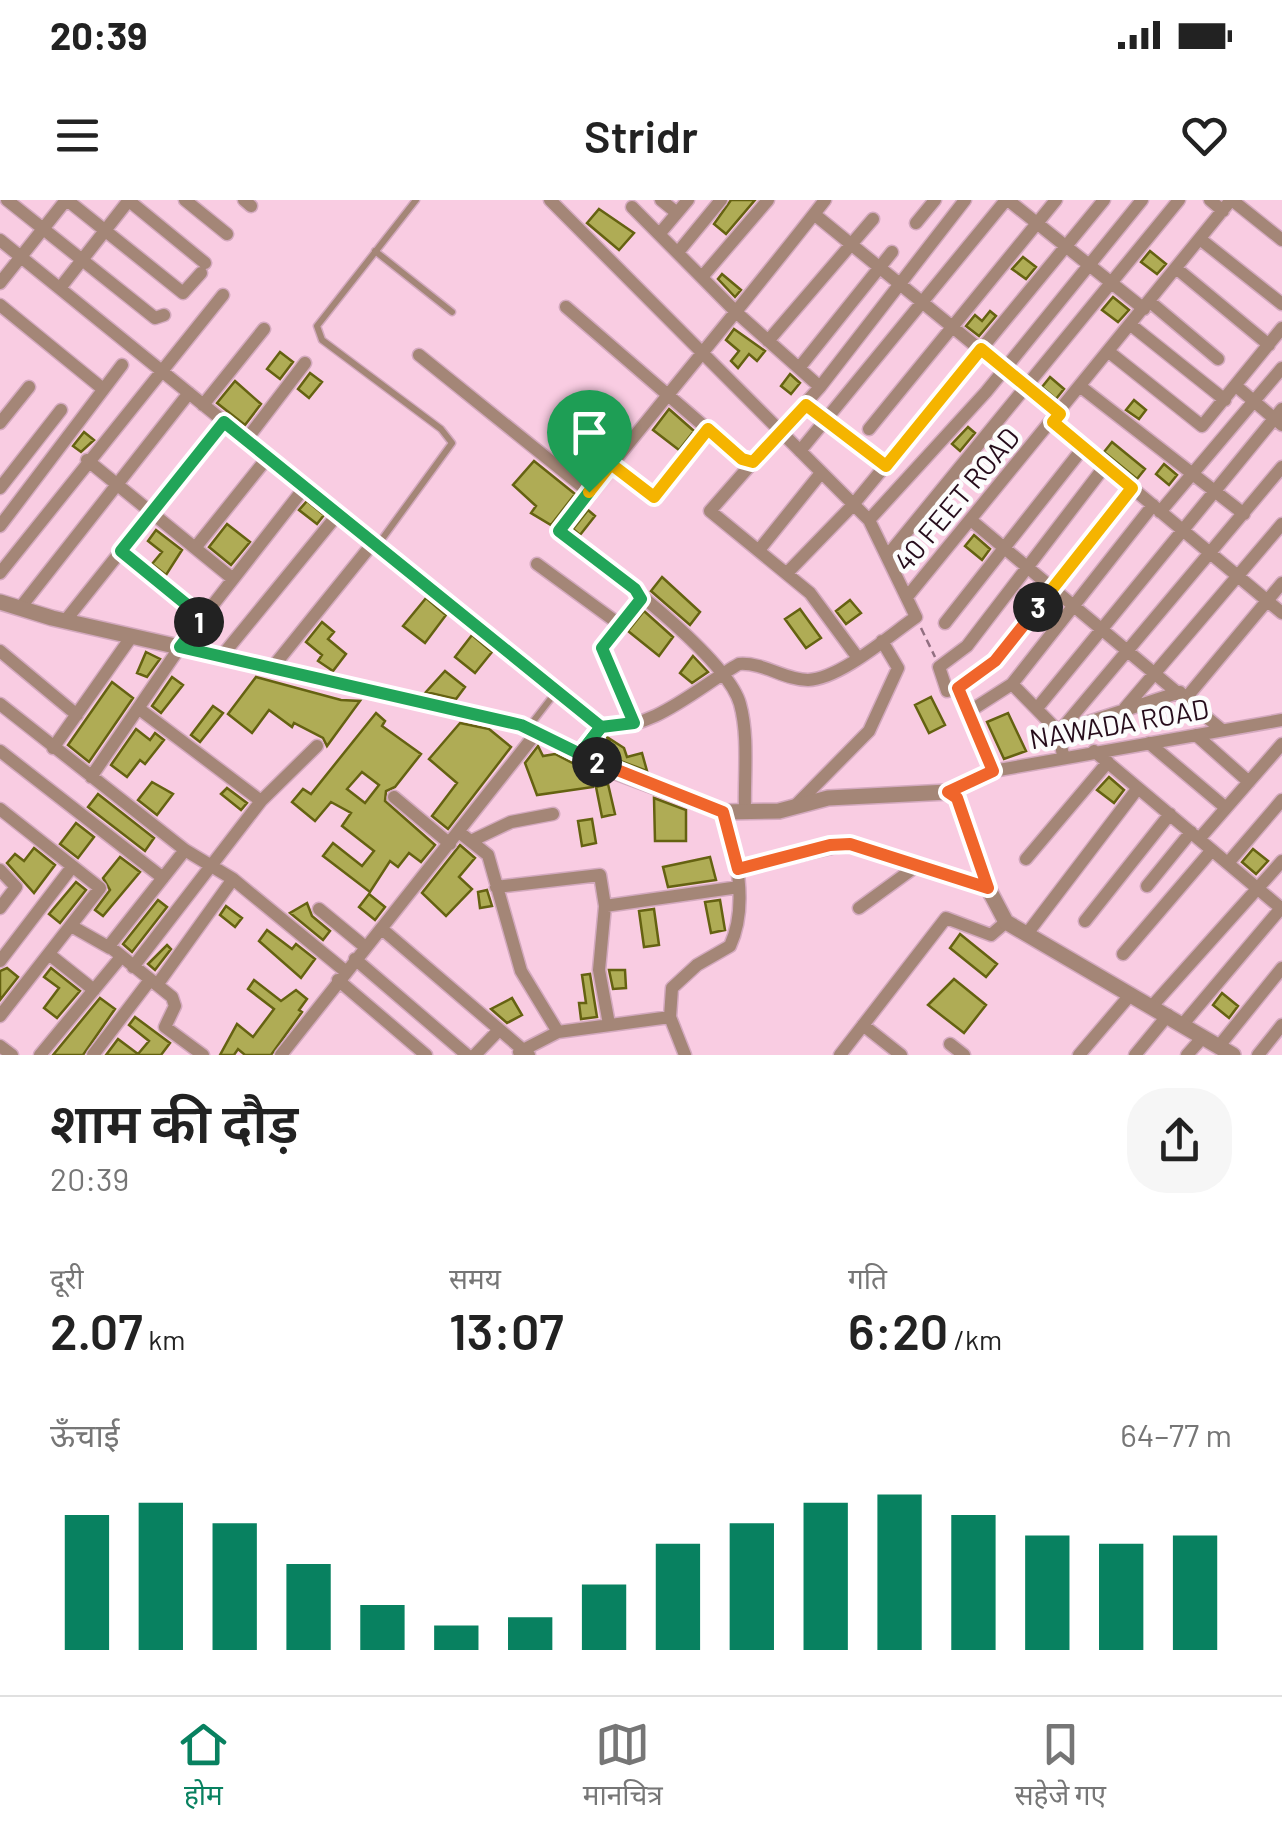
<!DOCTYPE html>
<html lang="hi">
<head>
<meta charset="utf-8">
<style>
  body { margin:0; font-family:Barlow,"Noto Sans Devanagari",sans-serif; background:#f6f6f6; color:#222; height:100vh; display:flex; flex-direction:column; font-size:38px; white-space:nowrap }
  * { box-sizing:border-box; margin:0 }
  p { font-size:32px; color:#767676 }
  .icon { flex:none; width:55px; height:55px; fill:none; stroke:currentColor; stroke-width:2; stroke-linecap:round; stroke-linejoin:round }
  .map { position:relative; height:855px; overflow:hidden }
  .side { display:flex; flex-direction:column; background:#fff; flex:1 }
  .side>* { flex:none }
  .pin { position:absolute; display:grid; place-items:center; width:85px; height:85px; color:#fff; margin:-102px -42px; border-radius:50% 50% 50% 0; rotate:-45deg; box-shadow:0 0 10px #0007 }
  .pin .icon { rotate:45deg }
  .km { position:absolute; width:50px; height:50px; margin:-25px; border-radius:50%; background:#222; color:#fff; font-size:28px; line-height:50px; text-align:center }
  .round { display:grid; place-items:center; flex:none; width:105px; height:105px; border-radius:40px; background:#f6f6f6 }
  .headline { display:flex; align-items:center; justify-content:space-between; height:170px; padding:0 50px }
  h1 { font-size:55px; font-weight:600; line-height:75px }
  .stats { display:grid; grid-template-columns:repeat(3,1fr); gap:15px; height:170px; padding:10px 50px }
  .stats div { display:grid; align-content:center }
  .stats b { font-size:50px; font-weight:600 }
  .stats small { font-size:28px; font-weight:400 }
  .stats p { font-size:28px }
  .chart { height:280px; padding:20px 50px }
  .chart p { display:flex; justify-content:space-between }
  .chart svg { width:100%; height:180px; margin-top:10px; stroke:#088160; stroke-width:6 }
  .status { display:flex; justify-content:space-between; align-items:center; height:70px; padding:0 50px; background:#fff; direction:ltr }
  .status svg { height:28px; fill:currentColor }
  header { display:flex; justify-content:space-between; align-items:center; height:130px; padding:0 50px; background:#fff; font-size:45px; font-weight:600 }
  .dock { display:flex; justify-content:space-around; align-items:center; height:140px; border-top:2px solid #e0e0e0; background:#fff; font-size:28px; color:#767676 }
  .dock a { display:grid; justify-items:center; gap:5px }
  .dock .active { color:#088160 }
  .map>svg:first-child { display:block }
  .building { fill:#afac55; stroke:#656211; stroke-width:2.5; fill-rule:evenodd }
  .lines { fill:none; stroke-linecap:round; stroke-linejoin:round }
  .service-casing { stroke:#d3a9be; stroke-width:9 }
  .minor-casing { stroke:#d3a9be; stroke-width:15 }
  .tertiary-casing { stroke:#d3a9be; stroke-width:18 }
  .path { stroke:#926f81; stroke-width:2.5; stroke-dasharray:8 5; stroke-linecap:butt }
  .service { stroke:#a48677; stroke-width:6 }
  .minor { stroke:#a48677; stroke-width:12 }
  .tertiary { stroke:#a48677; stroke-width:15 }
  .split-1-casing { stroke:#fff; stroke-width:20 }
  .split-2-casing { stroke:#fff; stroke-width:20 }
  .split-3-casing { stroke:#fff; stroke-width:20 }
  .split-4-casing { stroke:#fff; stroke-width:20 }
  .split-1 { stroke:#22a559; stroke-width:12 }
  .split-2 { stroke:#22a559; stroke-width:12 }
  .split-3 { stroke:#f0652b; stroke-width:12 }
  .split-4 { stroke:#f5b400; stroke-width:12 }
  .labels { text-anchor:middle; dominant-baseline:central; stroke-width:9; stroke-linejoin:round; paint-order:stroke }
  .street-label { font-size:28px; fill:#260c1b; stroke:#fcfcfc }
</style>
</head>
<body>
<div class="status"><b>20:39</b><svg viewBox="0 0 49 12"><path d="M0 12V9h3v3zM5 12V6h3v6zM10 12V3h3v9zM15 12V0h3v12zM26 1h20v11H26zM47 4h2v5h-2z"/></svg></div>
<header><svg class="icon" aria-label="menu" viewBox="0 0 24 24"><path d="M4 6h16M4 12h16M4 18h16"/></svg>Stridr<svg class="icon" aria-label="heart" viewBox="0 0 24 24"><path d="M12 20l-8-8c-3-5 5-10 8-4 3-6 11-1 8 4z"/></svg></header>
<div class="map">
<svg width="1282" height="855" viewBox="0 0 1282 855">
  <rect width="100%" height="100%" fill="#f9cce2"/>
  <!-- building -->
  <path class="building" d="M 731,0 L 755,0 L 726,34 L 714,24 Z
    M 599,9 L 634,33 L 619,50 L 587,23 Z
    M 1150,51 L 1166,64 L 1157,74 L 1141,62 Z
    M 1023,57 L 1036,67 L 1026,79 L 1012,69 Z
    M 722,74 L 741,90 L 735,97 L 718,79 Z
    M 1113,97 L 1129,110 L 1118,122 L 1102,110 Z
    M 990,111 L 996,116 L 979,136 L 966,126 L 975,115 L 982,121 Z
    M 734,129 L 765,151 L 757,161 L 749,154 L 738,168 L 731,161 L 739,151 L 726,140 Z
    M 280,152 L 293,162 L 280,179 L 267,169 Z
    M 310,173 L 322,182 L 309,198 L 298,189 Z
    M 790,174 L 800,183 L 791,194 L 781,186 Z
    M 1050,177 L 1064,189 L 1056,199 L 1042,187 Z
    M 235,181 L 261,204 L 245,225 L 217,203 Z
    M 1134,200 L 1146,210 L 1139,219 L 1126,210 Z
    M 669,209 L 694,231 L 679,250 L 653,230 Z
    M 968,227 L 975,233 L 960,251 L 952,244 Z
    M 84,232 L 94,240 L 81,252 L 73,246 Z
    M 1112,242 L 1145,269 L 1137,279 L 1104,252 Z
    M 573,243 L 600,264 L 588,278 L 562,258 Z
    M 534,261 L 575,294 L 551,325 L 531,313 L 536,306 L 513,285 Z
    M 1164,264 L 1177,275 L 1169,285 L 1156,274 Z
    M 307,301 L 324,315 L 317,324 L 299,310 Z
    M 588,310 L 595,316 L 580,335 L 573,329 Z
    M 227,324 L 250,342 L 231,365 L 209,347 Z
    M 156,330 L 182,350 L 166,375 L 152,364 L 162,352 L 148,341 Z
    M 974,335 L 990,349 L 982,360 L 965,346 Z
    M 662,377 L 700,412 L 690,425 L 651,391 Z
    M 426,398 L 446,415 L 425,443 L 403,426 Z
    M 850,400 L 861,413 L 846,424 L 836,411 Z
    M 800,409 L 821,438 L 806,448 L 785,419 Z
    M 644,411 L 673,437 L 659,456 L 628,431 Z
    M 322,422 L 334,432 L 328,439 L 346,454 L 333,471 L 318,461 L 322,455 L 306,442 Z
    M 472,435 L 492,452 L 475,473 L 455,457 Z
    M 146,452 L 160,459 L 147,477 L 137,473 Z
    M 693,456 L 708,472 L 692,483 L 680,473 Z
    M 445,471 L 465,487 L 456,499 L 426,492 Z
    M 172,477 L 183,485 L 161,513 L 152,506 Z
    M 256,477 L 341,500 L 360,501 L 327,546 L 323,538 L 294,523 L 292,527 L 269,510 L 252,533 L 228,514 Z
    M 112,482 L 133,498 L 89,562 L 68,545 Z
    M 931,497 L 945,525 L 929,533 L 915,505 Z
    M 213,506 L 223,513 L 200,542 L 191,535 Z
    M 376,513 L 385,521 L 382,526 L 421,554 L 395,587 L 386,591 L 385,601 L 435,645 L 421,662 L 409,653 L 398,667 L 390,661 L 370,692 L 323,656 L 333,643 L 362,666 L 374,651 L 342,626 L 351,613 L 331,602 L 315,621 L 292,602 L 303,589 L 311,594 ZM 362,572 L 379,585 L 365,603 L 347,589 Z
    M 1008,513 L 1026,551 L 1004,559 L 987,522 Z
    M 460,523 L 489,529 L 511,547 L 448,629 L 432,616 L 457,583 L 429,559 Z
    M 136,529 L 150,540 L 155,533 L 164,540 L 145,564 L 140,560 L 127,577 L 111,565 Z
    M 607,537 L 624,548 L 627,557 L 642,553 L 647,571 L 615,559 Z
    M 538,546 L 543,556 L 555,554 L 590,572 L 593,587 L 537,595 L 525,563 Z
    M 1109,577 L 1124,590 L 1114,603 L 1097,590 Z
    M 152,582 L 173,594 L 157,615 L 138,600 Z
    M 608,584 L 615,614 L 602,617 L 596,587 Z
    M 227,588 L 247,603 L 241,610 L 221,594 Z
    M 98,594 L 154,638 L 145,651 L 88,607 Z
    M 654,598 L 686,610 L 686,641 L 655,641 Z
    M 592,619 L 596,643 L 582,646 L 578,621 Z
    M 76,623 L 94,637 L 78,658 L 60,644 Z
    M 460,645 L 475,658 L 459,677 L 472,689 L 446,716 L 422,693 Z
    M 34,648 L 55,665 L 34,693 L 7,663 L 15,654 L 24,661 Z
    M 1253,649 L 1268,661 L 1256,674 L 1242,662 Z
    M 120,657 L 140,672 L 103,716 L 95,710 L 110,690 L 103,678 Z
    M 710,657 L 716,680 L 668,687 L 663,667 Z
    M 76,682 L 86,690 L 60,723 L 49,714 Z
    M 487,690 L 492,706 L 480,708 L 478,692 Z
    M 369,694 L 385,707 L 375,720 L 359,707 Z
    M 158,700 L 167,707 L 132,752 L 123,744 Z
    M 720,700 L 725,730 L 711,733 L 705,702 Z
    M 307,703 L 312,716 L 330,731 L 323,740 L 290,713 Z
    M 226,706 L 242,718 L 235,727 L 220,715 Z
    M 654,709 L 659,745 L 644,747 L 639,711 Z
    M 267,730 L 292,749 L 296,744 L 315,759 L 301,778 L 259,741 Z
    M 960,734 L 997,764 L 986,777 L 950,748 Z
    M 167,745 L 171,749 L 155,770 L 148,764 Z
    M 7,768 L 18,777 L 0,800 L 0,771 Z
    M 51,768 L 80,791 L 57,818 L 44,808 L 59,788 L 44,777 Z
    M 609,770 L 625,770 L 626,788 L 613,789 Z
    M 590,774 L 597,817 L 581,819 L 579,803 L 586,803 L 582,775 Z
    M 954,779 L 986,805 L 964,833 L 928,805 Z
    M 254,780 L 281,801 L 296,790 L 307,799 L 299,810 L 302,812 L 271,855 L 245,855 L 238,849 L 234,855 L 220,855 L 237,824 L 253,837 L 274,809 L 248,789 Z
    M 1222,793 L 1238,806 L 1229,818 L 1213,805 Z
    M 100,798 L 115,809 L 83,855 L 53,855 Z
    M 512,798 L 522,815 L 507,823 L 491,809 Z
    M 135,817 L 170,843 L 161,855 L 106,855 L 118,839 L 138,854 L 149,841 L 129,825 Z"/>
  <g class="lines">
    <!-- service casing -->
    <g class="service-casing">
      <path id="service" d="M 375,51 L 452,112
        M 377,346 L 452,243 L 441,229 L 322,140 L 317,126 L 416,0
        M 528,528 L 552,497"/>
    </g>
    <!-- minor casing -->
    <g class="minor-casing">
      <path id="minor" d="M 7,0 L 155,118 L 164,115
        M 67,0 L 183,93 L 201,73
        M 128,0 L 205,63
        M 185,0 L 227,34
        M 244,0 L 251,6
        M 661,0 L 677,13
        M 1008,0 L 1144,109
        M 1210,0 L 1223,11
        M 1232,0 L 1282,40
        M 632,7 L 737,113 L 820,187
        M 814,14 L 1059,214
        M 916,23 L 935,0
        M 661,32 L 688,0
        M 1200,39 L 1282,104
        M 0,40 L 601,527 C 652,532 698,487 739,464 C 763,462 785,480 808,480 C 840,479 890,435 916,417 L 869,320 L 550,0
        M 679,51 L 721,0
        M 1176,68 L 1269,145
        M 702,77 L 768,0
        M 0,83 L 66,0
        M 60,88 L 129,0
        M 1149,101 L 1218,159
        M 0,105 L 103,189
        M 566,107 L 742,259 L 753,262 L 820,187 L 965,0
        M 1131,125 L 1225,200
        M 768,141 L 873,19
        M 1109,152 L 1202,226 L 1282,128
        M 419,155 L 589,292
        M 799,168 L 892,52
        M 1236,186 L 1282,225
        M 1081,187 L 1244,314
        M 203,205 L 264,129
        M 805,205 L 886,266
        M 1053,222 L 1282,413
        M 0,223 L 29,187
        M 869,229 L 1056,0
        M 246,240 L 305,163
        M 800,251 L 1006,0
        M 87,260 L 233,379
        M 753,262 L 710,311 L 810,393 L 858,458
        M 611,264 L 654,297 L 708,229
        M 0,288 L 61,210
        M 1160,312 L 1282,168
        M 869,320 L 986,192 L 1142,0
        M 972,321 L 1222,530
        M 0,326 L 122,165
        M 195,348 L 268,257
        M 759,350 L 821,273
        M 121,351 L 203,418
        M 887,356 L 1179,0
        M 537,364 L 619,424
        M 0,373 L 223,95
        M 787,373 L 852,306 L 1104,0
        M 907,397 L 1231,0
        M 20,408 L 189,193
        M 65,421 L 224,222
        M 945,423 L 1083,248
        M 0,451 L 77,515
        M 221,457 L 338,314
        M 272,468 L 373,343
        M 1012,484 L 1059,532 L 1063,556
        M 957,488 L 995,461 L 1131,288
        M 1186,498 L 1282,383
        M 0,504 L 185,650 L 109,746 L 172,797 L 175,806 L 165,827 L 203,855
        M 1038,507 L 1282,209
        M 1125,508 L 1282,324
        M 970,511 L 1012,484 L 1153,305
        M 633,523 L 602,447 L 641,399
        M 1064,530 L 1180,492
        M 1059,532 L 1282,267
        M 1196,535 L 1249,582
        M 1149,543 L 1226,608
        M 53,548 L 132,436
        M 0,551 L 163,678
        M 1094,551 L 1282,709
        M 580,554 L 601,527
        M 993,571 L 957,488 L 947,491 L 939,467 L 967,446 L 1105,266
        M 91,577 L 180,447 L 305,287
        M 948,592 L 993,571 L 1282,520
        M 394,597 L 450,644
        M 261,601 L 317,546
        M 794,607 L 869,531 L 898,468 L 882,441
        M 0,609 L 100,688 L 0,816
        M 745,611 C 744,577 749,536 740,504 C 727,456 601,364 559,331 C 646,219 738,112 825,0
        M 459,632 L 488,655 L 521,771 L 558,832
        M 1199,639 L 1282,544
        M 471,641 L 511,622 L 553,614
        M 185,650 L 233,679 L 345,771
        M 1026,659 L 1108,562
        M 1228,663 L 1282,600
        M 738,669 L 849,644 L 988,688
        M 0,670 L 16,687 L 0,708
        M 1147,686 L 1191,632
        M 496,687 L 600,675 L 605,706 L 599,770 L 609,824
        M 605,706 L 739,687
        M 859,708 L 918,665
        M 319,709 L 364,746
        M 1085,721 L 1170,614
        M 73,727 L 110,748
        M 382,729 L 529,855
        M 1026,735 L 1138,588
        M 1123,754 L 1212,650
        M 50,755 L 94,790
        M 355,759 L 467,855
        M 0,761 L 72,667
        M 133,767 L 261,601 L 138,508
        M 338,780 L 426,855
        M 157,785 L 233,679
        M 1153,805 L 1282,661
        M 1183,824 L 1282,707
        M 863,825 L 901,855
        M 950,844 L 964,855
        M 0,846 L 12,855
        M 1219,846 L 1282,768
        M 519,852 L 558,832 L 670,817
        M 40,855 L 121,757
        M 93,855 L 150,780
        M 281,855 L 537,532
        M 475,855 L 499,830
        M 685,855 L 670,817 L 672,788 L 697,765 L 730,746 C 749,705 736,653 723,612
        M 840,855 L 946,718 L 991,735 L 1006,722
        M 1079,855 L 1131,794
        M 1135,855 L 1168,815
        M 1187,855 L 1203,837
        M 1258,855 L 1282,825"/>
    </g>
    <!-- tertiary casing -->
    <g class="tertiary-casing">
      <path id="tertiary" d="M 0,402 L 52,418 L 521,525 L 616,572 L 723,612 L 779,611 L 828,598 L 948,592 L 957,598 L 988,688 L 1006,722 L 1233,855"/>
    </g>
    <!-- path -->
    <path class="path" d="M 921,428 L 935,457"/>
    <!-- service -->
    <use href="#service" class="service"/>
    <!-- minor -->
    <use href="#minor" class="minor"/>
    <!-- tertiary -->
    <use href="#tertiary" class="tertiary"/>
  </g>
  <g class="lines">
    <!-- split-1 casing -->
    <g class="split-1-casing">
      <path id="split-1" d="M 199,422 L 180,447 L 521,525 L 580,554 L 601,527 L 634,523 L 602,448 L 641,399 L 635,389 L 559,331 L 589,292"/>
    </g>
    <!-- split-2 casing -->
    <g class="split-2-casing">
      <path id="split-2" d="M 199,422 L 203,418 L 121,351 L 224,222 L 601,527 L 580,554 L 597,562"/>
    </g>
    <!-- split-3 casing -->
    <g class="split-3-casing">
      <path id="split-3" d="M 597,562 L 723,612 L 738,669 L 830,645 L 850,644 L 988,688 L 957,598 L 948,592 L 993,571 L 958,488 L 995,461 L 1038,407"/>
    </g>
    <!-- split-4 casing -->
    <g class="split-4-casing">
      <path id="split-4" d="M 589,292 L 611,264 L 654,297 L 708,229 L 742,259 L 753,262 L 806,205 L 886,266 L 981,149 L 1060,214 L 1053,222 L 1132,288 L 1038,407"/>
    </g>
    <!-- split-1 -->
    <use href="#split-1" class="split-1"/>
    <!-- split-2 -->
    <use href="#split-2" class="split-2"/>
    <!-- split-3 -->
    <use href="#split-3" class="split-3"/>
    <!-- split-4 -->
    <use href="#split-4" class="split-4"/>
  </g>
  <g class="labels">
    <!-- street labels -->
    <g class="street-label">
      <text transform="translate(956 299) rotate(-50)">40 FEET ROAD</text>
      <text transform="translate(1119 523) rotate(-10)">NAWADA ROAD</text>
    </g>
  </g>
</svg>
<div class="pin" style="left:589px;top:292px;background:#1e9e55"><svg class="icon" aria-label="arrive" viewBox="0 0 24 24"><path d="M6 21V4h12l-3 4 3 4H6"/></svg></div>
<b class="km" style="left:199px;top:422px">1</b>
<b class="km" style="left:597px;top:562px">2</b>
<b class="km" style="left:1038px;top:407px">3</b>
</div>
<section class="side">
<div class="headline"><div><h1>शाम की दौड़</h1><p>20:39</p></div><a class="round"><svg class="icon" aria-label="share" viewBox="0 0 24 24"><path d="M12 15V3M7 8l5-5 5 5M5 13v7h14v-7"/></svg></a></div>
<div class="stats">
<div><p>दूरी</p><b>2.07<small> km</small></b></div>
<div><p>समय</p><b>13:07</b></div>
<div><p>गति</p><b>6:20<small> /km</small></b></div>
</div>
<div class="chart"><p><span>ऊँचाई</span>64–77 m</p>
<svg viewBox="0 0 160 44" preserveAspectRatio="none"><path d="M5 44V11M15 44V8M25 44V13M35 44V23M45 44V33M55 44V38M65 44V36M75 44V28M85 44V18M95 44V13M105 44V8M115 44V6M125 44V11M135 44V16M145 44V18M155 44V16"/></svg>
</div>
</section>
<nav class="dock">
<a class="active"><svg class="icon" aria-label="home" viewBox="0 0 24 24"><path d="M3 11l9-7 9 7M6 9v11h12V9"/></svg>होम</a>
<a><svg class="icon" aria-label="map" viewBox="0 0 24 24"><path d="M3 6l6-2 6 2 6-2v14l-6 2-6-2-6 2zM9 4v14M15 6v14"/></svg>मानचित्र</a>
<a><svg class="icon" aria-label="saved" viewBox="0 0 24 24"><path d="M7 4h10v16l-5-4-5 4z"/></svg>सहेजे गए</a>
</nav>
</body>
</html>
